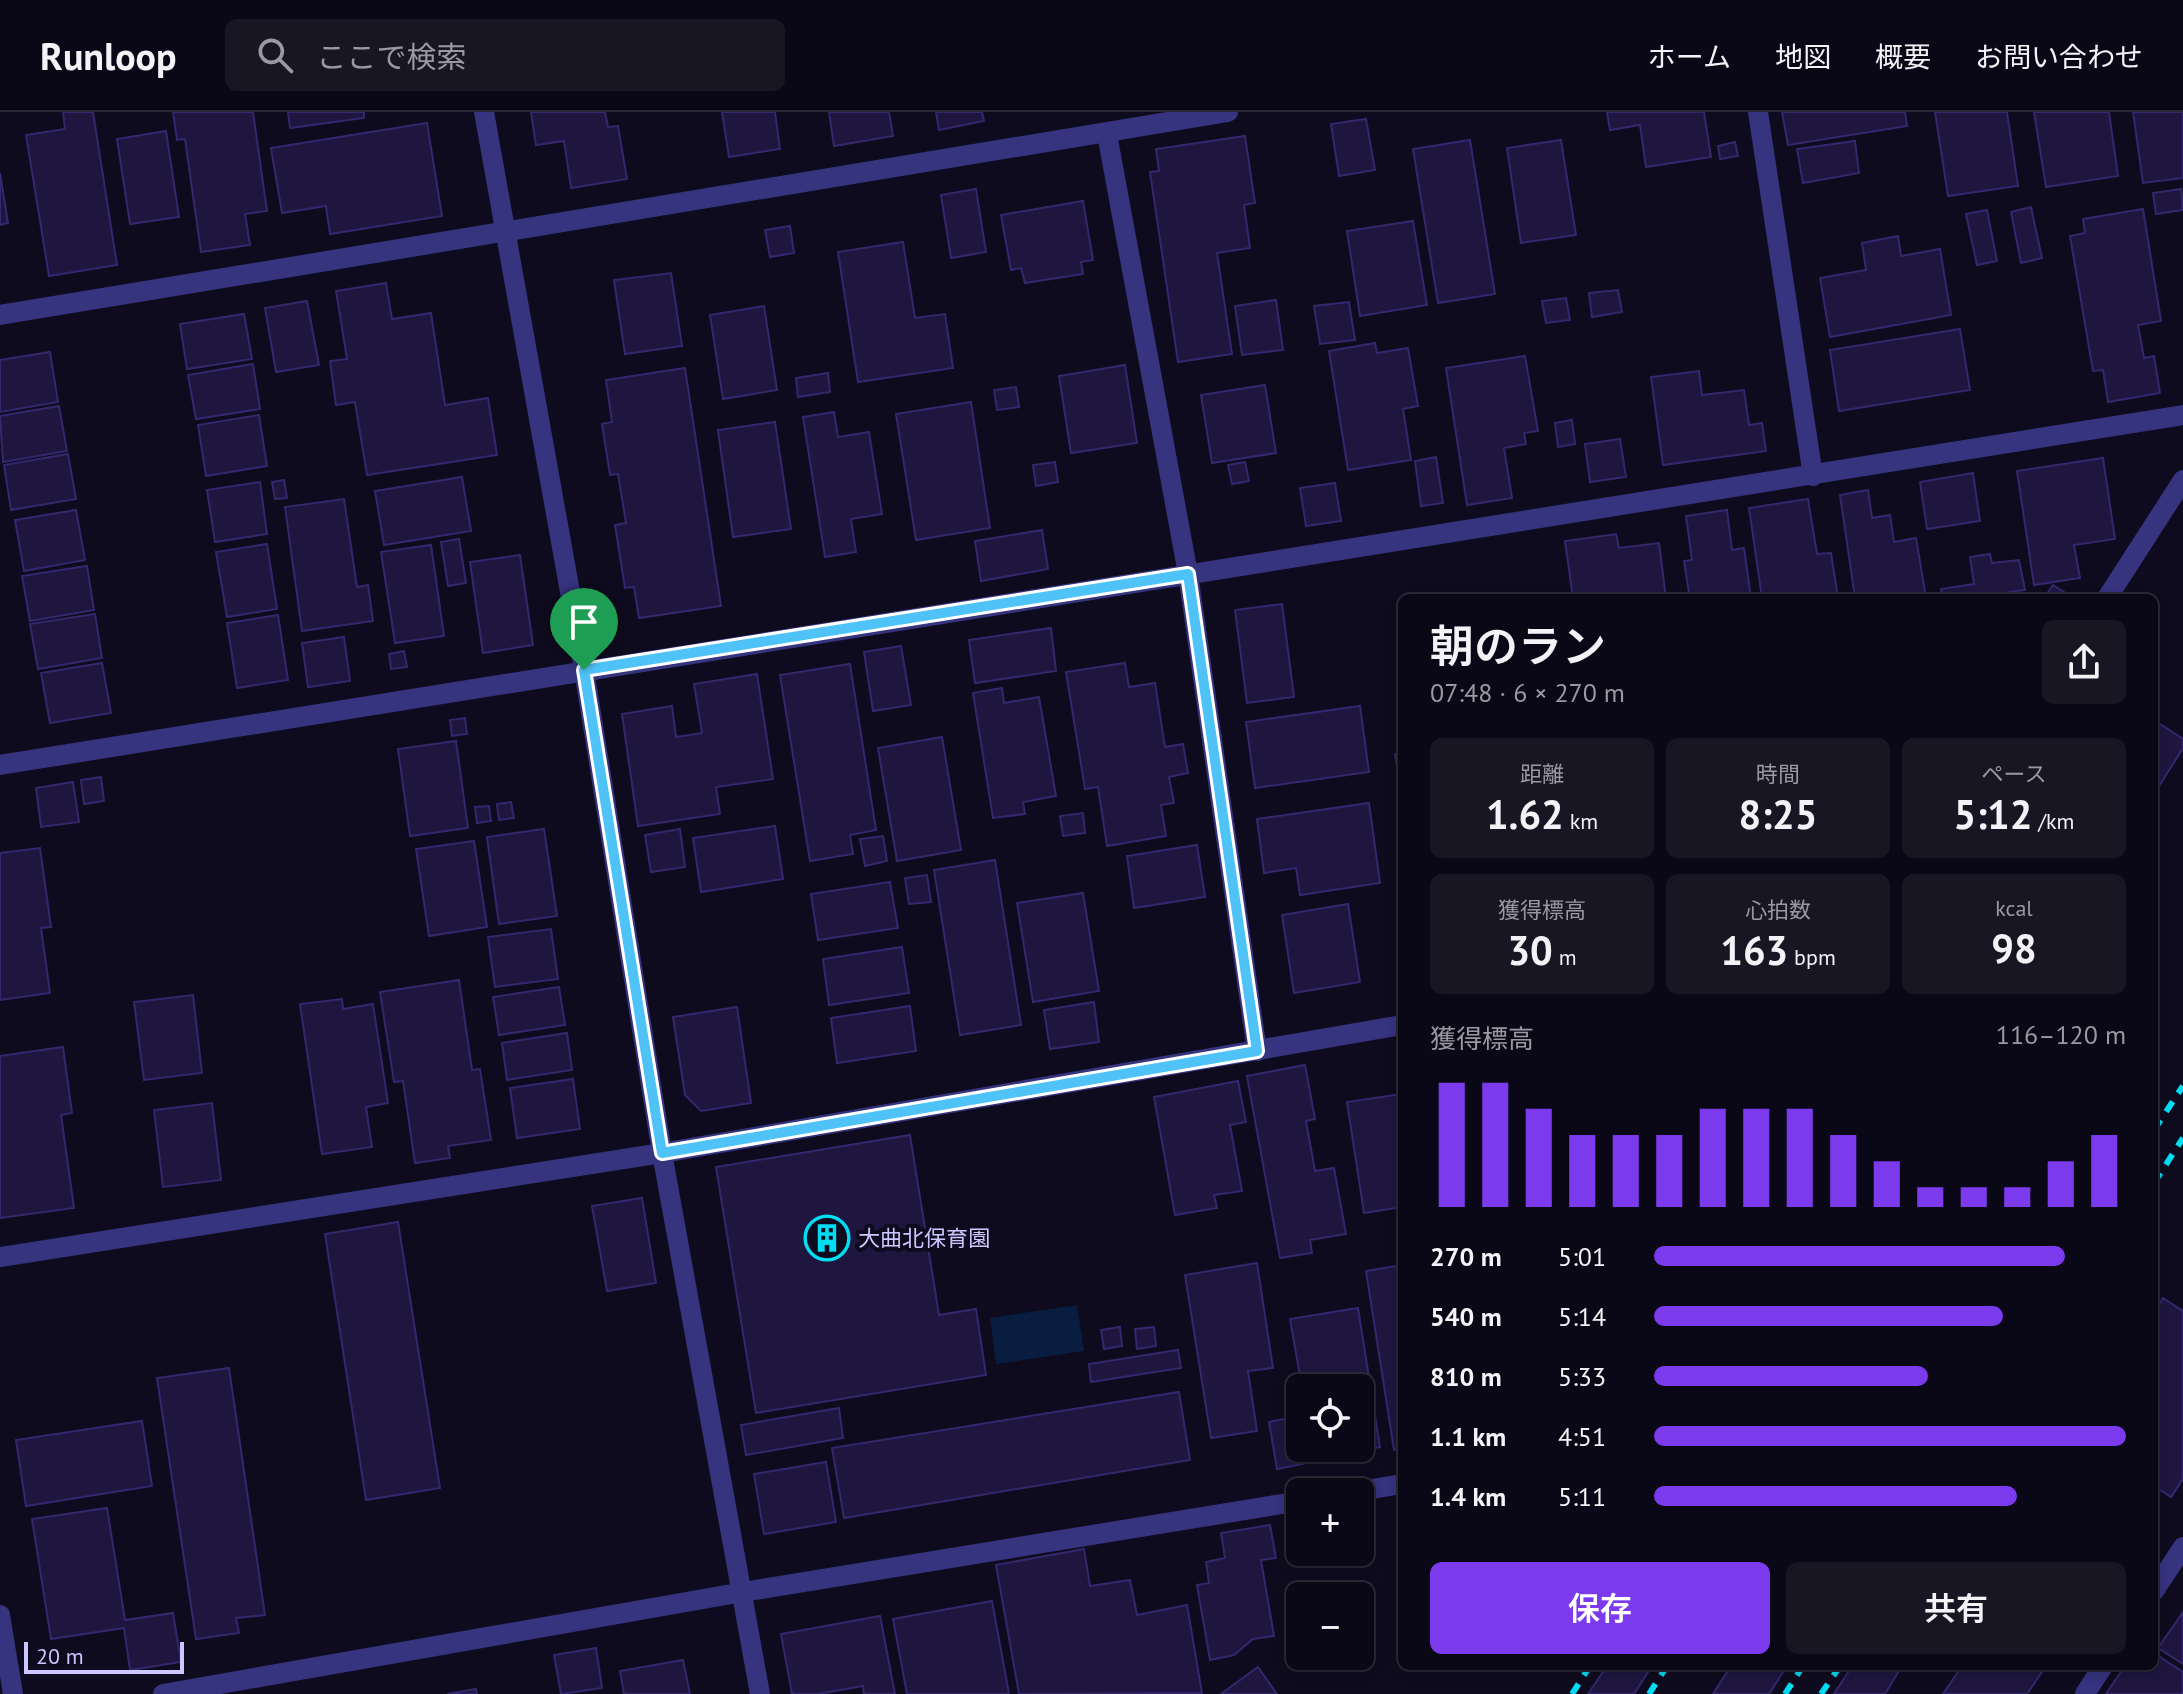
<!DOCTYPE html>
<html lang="ja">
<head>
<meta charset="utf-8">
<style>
  body { margin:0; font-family:"PT Sans","Noto Sans JP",sans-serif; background:#181623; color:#f1f3f6; height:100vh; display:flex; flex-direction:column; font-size:30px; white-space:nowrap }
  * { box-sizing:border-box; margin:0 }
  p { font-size:26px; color:#999aa1 }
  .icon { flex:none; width:44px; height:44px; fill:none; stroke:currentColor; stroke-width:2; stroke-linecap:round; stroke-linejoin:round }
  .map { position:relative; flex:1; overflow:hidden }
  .details { position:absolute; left:1398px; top:482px; width:760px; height:1076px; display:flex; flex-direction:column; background:#0a0816; border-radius:12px; box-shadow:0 4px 12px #0003,0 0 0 2px #2a2935 }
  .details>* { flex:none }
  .fabs { position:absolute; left:1286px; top:1262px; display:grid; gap:16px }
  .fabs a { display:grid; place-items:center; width:88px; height:88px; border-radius:12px; background:#0a0816; box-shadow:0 4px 12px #0003,0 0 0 2px #2a2935; font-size:40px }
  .scale { position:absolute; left:24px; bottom:20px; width:160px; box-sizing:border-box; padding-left:8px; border:4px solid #cdc7ff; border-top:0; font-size:22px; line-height:28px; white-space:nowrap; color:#cdc7ff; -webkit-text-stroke:6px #0e0b1e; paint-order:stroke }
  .pin { position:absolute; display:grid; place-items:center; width:68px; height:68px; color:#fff; margin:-82px -34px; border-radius:50% 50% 50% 0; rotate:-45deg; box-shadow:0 0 8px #0007 }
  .pin .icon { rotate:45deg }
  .round { display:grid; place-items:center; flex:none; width:84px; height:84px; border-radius:12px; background:#181623 }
  .headline { display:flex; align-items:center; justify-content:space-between; height:136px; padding:0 32px }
  h1 { font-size:44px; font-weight:600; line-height:60px }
  .stats { display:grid; grid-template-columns:repeat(3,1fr); gap:12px; height:136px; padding:8px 32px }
  .stats div { display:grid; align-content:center; border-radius:12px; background:#181623; text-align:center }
  .stats b { font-size:40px; font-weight:600 }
  .stats small { font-size:22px; font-weight:400 }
  .stats p { font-size:22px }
  .chart { height:224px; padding:16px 32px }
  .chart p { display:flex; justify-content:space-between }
  .chart svg { width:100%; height:144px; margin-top:8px; stroke:#7c3aed; stroke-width:6 }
  .button { display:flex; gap:16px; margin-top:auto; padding:16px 32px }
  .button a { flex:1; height:92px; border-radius:12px; background:#7c3aed; color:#fff; font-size:32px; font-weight:600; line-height:92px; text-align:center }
  .button a+a { background:#181623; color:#f1f3f6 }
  ul { padding:0 32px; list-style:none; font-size:26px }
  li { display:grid; grid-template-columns:128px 96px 1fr; align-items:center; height:60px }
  li i { height:20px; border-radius:10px; background:#7c3aed }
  header { display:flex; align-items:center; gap:48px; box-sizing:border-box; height:112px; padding:0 40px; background:#0a0816; border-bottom:2px solid #2a2935 }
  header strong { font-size:38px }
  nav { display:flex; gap:44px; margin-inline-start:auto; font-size:28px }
  .search { width:560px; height:72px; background:#181623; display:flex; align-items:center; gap:20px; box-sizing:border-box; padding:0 28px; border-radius:12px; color:#999aa1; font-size:30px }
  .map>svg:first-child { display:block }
  .water { fill:#081d3f }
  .building { fill:#1e163f; stroke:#34276d; stroke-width:2 }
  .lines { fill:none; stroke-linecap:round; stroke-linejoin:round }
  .minor { stroke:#36337f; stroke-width:20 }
  .rail { stroke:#00dcf2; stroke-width:6; stroke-dasharray:12 10; stroke-linecap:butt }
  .route-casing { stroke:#fff; stroke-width:16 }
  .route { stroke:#4fc3f7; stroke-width:10 }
  .labels { text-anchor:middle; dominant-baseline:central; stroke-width:8; stroke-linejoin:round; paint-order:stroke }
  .poi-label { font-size:22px; fill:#cdc7ff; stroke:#0e0b1e; text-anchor:start }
</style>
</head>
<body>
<header>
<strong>Runloop</strong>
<div class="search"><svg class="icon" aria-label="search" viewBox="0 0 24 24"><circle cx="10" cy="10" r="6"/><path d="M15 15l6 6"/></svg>ここで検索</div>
<nav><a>ホーム</a><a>地図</a><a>概要</a><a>お問い合わせ</a></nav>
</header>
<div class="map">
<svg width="2183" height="1582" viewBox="0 0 2183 1582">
  <rect width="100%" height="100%" fill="#0e0b1e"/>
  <!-- water -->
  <path class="water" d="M 1077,1193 L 1084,1239 L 996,1252 L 990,1206 Z"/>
  <!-- building -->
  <path class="building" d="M 63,0 L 93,0 L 117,153 L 49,164 L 26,23 L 65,17 Z
    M 173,0 L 253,0 L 267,99 L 245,102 L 250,133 L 201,140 L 185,27 L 177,28 Z
    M 288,0 L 364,0 L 364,6 L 290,16 Z
    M 531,0 L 605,0 L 608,15 L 618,14 L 627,67 L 571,76 L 564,29 L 536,33 Z
    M 722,0 L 775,0 L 780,37 L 729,45 Z
    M 829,0 L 889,0 L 893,24 L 834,34 Z
    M 936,0 L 982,0 L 984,9 L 939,18 Z
    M 1607,0 L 1704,0 L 1711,45 L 1646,55 L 1640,13 L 1610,18 Z
    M 1782,0 L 1905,0 L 1907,14 L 1788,33 Z
    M 1935,0 L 2007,0 L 2018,74 L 1948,84 Z
    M 2034,0 L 2109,0 L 2118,64 L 2046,75 Z
    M 2133,0 L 2183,0 L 2183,66 L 2143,71 Z
    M 1366,7 L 1375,58 L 1339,64 L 1331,12 Z
    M 427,11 L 442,104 L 330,122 L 326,94 L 282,101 L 271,36 Z
    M 166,19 L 179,105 L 130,112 L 117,27 Z
    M 1245,24 L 1255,91 L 1244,93 L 1250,136 L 1217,141 L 1232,242 L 1178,250 L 1150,60 L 1159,59 L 1156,37 Z
    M 1470,28 L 1495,182 L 1438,191 L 1413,37 Z
    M 1561,28 L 1576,123 L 1521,131 L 1507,36 Z
    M 1855,29 L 1859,61 L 1803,71 L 1797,37 Z
    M 1735,30 L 1738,44 L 1720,47 L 1718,34 Z
    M 0,61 L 8,111 L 0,113 Z
    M 976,77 L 986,140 L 951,146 L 941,83 Z
    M 2181,77 L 2183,98 L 2156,102 L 2153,81 Z
    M 1083,89 L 1093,148 L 1081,150 L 1083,162 L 1025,171 L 1021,156 L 1011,158 L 1001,103 Z
    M 2031,95 L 2042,146 L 2021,151 L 2011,100 Z
    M 2143,97 L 2161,209 L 2138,213 L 2144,246 L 2154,244 L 2160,281 L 2108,290 L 2103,258 L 2093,259 L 2070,124 L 2085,121 L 2083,107 Z
    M 1987,98 L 1997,149 L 1977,153 L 1966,102 Z
    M 1413,109 L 1427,193 L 1360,204 L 1347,119 Z
    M 790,114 L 794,141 L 770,145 L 765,118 Z
    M 1898,124 L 1901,144 L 1940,137 L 1951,203 L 1830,225 L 1820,166 L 1866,158 L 1862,131 Z
    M 903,130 L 915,206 L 945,202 L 953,256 L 858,270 L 838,140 Z
    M 671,161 L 682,234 L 625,242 L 614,168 Z
    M 386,171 L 392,207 L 431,201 L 445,293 L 488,286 L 497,343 L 367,363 L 355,290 L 336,293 L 330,249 L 347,247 L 336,179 Z
    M 1618,178 L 1622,200 L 1592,205 L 1589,181 Z
    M 1566,186 L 1570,208 L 1546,211 L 1542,189 Z
    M 1276,188 L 1283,238 L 1242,243 L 1235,194 Z
    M 307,189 L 319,253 L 276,260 L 265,196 Z
    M 1349,190 L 1355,228 L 1320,232 L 1314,194 Z
    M 764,194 L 777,278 L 723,287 L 710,203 Z
    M 244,202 L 252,247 L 187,257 L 180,212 Z
    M 1960,217 L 1970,278 L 1839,299 L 1830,238 Z
    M 1375,231 L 1377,241 L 1408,236 L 1418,294 L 1403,297 L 1411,348 L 1348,358 L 1329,239 Z
    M 50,240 L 58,290 L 0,300 L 0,248 Z
    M 1525,244 L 1538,319 L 1524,321 L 1526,332 L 1504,336 L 1512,386 L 1467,393 L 1446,256 Z
    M 253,252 L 260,297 L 196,307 L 188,263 Z
    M 1125,253 L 1137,331 L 1071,341 L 1059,264 Z
    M 685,256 L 721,494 L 639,506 L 634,475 L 625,476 L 615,413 L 626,411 L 618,362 L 610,363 L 602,312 L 612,310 L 606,268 Z
    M 1699,259 L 1702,283 L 1744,278 L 1749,313 L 1762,311 L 1766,339 L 1663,353 L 1651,265 Z
    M 828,261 L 830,280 L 798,285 L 796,266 Z
    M 1265,273 L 1276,341 L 1212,351 L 1201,283 Z
    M 1016,275 L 1019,295 L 997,298 L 994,278 Z
    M 971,290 L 990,416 L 916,428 L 896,302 Z
    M 59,294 L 67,339 L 3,350 L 0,304 Z
    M 834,300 L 838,325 L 869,320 L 882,402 L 851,407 L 856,440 L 825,445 L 803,305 Z
    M 259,303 L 267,354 L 206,364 L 198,313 Z
    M 1572,308 L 1575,332 L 1558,335 L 1555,311 Z
    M 775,310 L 791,417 L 733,425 L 718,318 Z
    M 1620,327 L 1626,365 L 1590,370 L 1585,332 Z
    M 68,342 L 76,387 L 11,398 L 4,353 Z
    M 1436,345 L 1443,391 L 1421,394 L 1415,349 Z
    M 2103,346 L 2115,427 L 2074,433 L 2080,466 L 2034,473 L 2017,359 Z
    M 1055,350 L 1058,370 L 1036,374 L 1033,353 Z
    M 1245,350 L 1249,369 L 1232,372 L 1228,353 Z
    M 1973,361 L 1980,409 L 1927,417 L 1920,370 Z
    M 462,365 L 471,419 L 384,433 L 375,379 Z
    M 284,368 L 287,386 L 275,387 L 272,370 Z
    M 260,370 L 267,422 L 215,430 L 207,378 Z
    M 1335,371 L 1341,409 L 1306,414 L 1300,376 Z
    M 1868,378 L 1872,406 L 1890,403 L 1894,430 L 1916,426 L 1926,486 L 1855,486 L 1840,383 Z
    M 344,387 L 357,475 L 368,473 L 373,509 L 302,519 L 285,395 Z
    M 1808,387 L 1817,442 L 1831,441 L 1838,486 L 1762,486 L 1749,396 Z
    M 76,398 L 85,448 L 24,459 L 15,408 Z
    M 1727,398 L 1732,438 L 1744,436 L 1751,486 L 1676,486 L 1689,481 L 1684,449 L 1692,448 L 1686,404 Z
    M 1042,418 L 1048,457 L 981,469 L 975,429 Z
    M 1616,422 L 1619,436 L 1659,431 L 1666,486 L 1573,486 L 1565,429 Z
    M 459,427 L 466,471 L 448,474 L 441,430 Z
    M 267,432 L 277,497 L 227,505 L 216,440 Z
    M 431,433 L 444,524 L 395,531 L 381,440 Z
    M 1990,442 L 1992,451 L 2019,448 L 2025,478 L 2009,480 L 2010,486 L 1943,486 L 1941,477 L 1974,472 L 1970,445 Z
    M 520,443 L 533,533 L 483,541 L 470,450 Z
    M 87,454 L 94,498 L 30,509 L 22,464 Z
    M 2053,473 L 2073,486 L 2044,486 Z
    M 1282,492 L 1294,585 L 1247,591 L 1235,498 Z
    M 95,502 L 102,546 L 38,557 L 30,512 Z
    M 278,503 L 288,568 L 237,576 L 227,511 Z
    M 1051,516 L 1056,559 L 975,571 L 969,528 Z
    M 344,525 L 350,569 L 308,575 L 302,531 Z
    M 901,534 L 911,593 L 873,599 L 864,540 Z
    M 404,539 L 407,555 L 391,557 L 389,542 Z
    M 102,551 L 111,601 L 50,611 L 41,561 Z
    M 1125,551 L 1129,575 L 1155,571 L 1165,635 L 1183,632 L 1188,661 L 1169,665 L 1174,691 L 1161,693 L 1166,724 L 1107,734 L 1098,675 L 1085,677 L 1066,560 Z
    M 850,552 L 876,718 L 850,723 L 853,742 L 810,749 L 780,563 Z
    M 757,562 L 773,667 L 716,675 L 720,702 L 638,714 L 622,602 L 672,594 L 676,625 L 702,621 L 694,572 Z
    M 1002,576 L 1004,591 L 1039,585 L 1056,684 L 1023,690 L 1025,702 L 993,706 L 973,581 Z
    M 1360,594 L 1369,660 L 1255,676 L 1246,610 Z
    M 465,606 L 467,622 L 452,624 L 450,608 Z
    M 2154,608 L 2183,627 L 2183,636 L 2154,682 Z
    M 942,625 L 961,738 L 897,749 L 878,636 Z
    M 456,629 L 468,716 L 410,724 L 398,637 Z
    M 1402,641 L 1402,680 L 1401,680 L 1395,642 Z
    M 101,665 L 104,689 L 84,692 L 81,668 Z
    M 73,670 L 79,710 L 41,715 L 36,676 Z
    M 511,690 L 514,706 L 499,708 L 497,692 Z
    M 1369,691 L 1380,771 L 1300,783 L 1296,756 L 1264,761 L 1257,707 Z
    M 489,694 L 491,709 L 477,711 L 475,695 Z
    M 1083,701 L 1085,721 L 1063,724 L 1060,704 Z
    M 775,714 L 783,767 L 701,780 L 693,726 Z
    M 544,717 L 557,804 L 499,812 L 487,725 Z
    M 680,717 L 685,755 L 651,760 L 645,723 Z
    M 883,724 L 887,749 L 865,754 L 860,727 Z
    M 474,729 L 487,815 L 429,824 L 416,737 Z
    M 1197,733 L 1205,785 L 1134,796 L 1127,744 Z
    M 40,736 L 51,815 L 41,816 L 50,881 L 0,888 L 0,741 Z
    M 995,748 L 1021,913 L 960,923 L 934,758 Z
    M 927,763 L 931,790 L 909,792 L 905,766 Z
    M 890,770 L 898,816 L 818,828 L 811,782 Z
    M 1083,781 L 1099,879 L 1033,890 L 1017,791 Z
    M 1348,792 L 1360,870 L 1294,881 L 1282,803 Z
    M 551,817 L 558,867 L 495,875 L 488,825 Z
    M 902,835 L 909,881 L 829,893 L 823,847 Z
    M 459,868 L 472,958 L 480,957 L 491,1028 L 448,1034 L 450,1046 L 415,1051 L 403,969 L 394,970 L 380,880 Z
    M 559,875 L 565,913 L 499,923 L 493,885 Z
    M 193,883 L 202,961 L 144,968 L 134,890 Z
    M 342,887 L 343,897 L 373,892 L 388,991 L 366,995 L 372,1035 L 322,1042 L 300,892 Z
    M 1094,890 L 1099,930 L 1050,937 L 1044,898 Z
    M 910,894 L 916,939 L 837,951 L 831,906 Z
    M 737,895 L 751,991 L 701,999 L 685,983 L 673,905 Z
    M 567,921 L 572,958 L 507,968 L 502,931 Z
    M 63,935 L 72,1001 L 61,1003 L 74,1096 L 0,1106 L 0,944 Z
    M 1305,953 L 1315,1007 L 1306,1009 L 1315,1059 L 1334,1056 L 1346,1122 L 1310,1128 L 1312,1141 L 1280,1146 L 1247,964 Z
    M 573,967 L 580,1017 L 517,1026 L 510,976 Z
    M 1238,969 L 1246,1010 L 1230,1013 L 1242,1079 L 1214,1083 L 1217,1096 L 1175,1103 L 1154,985 Z
    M 1402,982 L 1402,1095 L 1364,1101 L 1347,990 Z
    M 212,991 L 221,1068 L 163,1075 L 154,998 Z
    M 910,1023 L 939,1203 L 976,1197 L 986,1263 L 756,1301 L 716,1055 Z
    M 642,1086 L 656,1171 L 607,1179 L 592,1094 Z
    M 398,1110 L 440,1376 L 366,1388 L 325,1122 Z
    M 1257,1151 L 1273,1256 L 1248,1259 L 1257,1319 L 1211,1326 L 1185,1163 Z
    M 1402,1153 L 1402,1337 L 1394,1338 L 1366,1159 Z
    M 2163,1186 L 2183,1199 L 2183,1367 L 2171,1385 L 2154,1374 L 2154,1199 Z
    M 1358,1196 L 1380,1335 L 1314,1347 L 1312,1336 L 1360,1336 L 1360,1276 L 1302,1276 L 1290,1207 Z
    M 1120,1215 L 1122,1234 L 1104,1237 L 1101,1218 Z
    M 1154,1215 L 1156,1234 L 1137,1237 L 1135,1217 Z
    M 1178,1238 L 1181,1256 L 1091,1270 L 1089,1252 Z
    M 229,1256 L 265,1503 L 236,1506 L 239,1521 L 196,1527 L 157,1266 Z
    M 1179,1280 L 1190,1348 L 844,1406 L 832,1336 Z
    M 839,1296 L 843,1326 L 746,1343 L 741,1313 Z
    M 1294,1305 L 1303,1352 L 1277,1357 L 1269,1310 Z
    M 142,1309 L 152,1374 L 26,1394 L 16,1328 Z
    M 826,1350 L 836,1410 L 764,1422 L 754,1362 Z
    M 107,1396 L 125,1508 L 173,1501 L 181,1550 L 130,1558 L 124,1516 L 51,1527 L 32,1407 Z
    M 1270,1413 L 1276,1446 L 1261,1448 L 1274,1524 L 1253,1527 L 1234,1543 L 1210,1548 L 1197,1473 L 1209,1471 L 1206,1450 L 1225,1446 L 1221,1421 Z
    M 1084,1437 L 1090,1474 L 1130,1468 L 1137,1503 L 1187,1493 L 1202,1581 L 1019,1582 L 996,1453 Z
    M 992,1489 L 1009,1582 L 907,1582 L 893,1507 Z
    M 2183,1500 L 2183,1552 L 2158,1536 Z
    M 880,1504 L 895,1582 L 864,1582 L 863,1574 L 818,1582 L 792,1582 L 781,1522 Z
    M 596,1536 L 602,1576 L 561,1582 L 554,1543 Z
    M 2154,1541 L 2183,1560 L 2183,1582 L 2106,1582 L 2125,1554 L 2154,1554 Z
    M 683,1548 L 690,1582 L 624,1582 L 620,1559 Z
    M 1607,1554 L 1652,1554 L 1634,1582 L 1588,1582 Z
    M 1731,1554 L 1787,1554 L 1769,1582 L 1713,1582 Z
    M 1852,1554 L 1902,1554 L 1885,1582 L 1834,1582 Z
    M 1962,1554 L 2046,1554 L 2027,1582 L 1943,1582 Z
    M 1258,1555 L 1277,1582 L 1221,1582 Z
    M 476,1577 L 477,1582 L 447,1582 Z"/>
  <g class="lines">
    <!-- minor -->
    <path class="minor" d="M 484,0 L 584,558 L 662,1041 L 760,1582
      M 1758,0 L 1813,364
      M 1107,22 L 1188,462 L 1257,939
      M 0,203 L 1228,0
      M 2107,486 L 2183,368
      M 0,653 L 2183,303
      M 0,1145 L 662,1041 L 1402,913
      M 1354,1380 L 1402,1372
      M 2154,1479 L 2183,1435
      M 0,1503 L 13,1582
      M 163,1582 L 743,1480 L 1300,1389
      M 2085,1582 L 2103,1554"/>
    <!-- rail -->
    <path class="rail" d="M 2154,1018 L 2183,974
      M 2154,1071 L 2183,1026
      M 1572,1582 L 1590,1554
      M 1649,1582 L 1667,1554
      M 1785,1582 L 1803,1554
      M 1821,1582 L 1840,1554"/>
  </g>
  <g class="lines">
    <!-- route casing -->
    <g class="route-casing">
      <path id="route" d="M 1188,462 L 1257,939 L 662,1041 L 584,558 Z"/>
    </g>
    <!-- route -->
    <use href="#route" class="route"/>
  </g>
  <!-- icons -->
  <defs>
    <g id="building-ring" transform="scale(2.3)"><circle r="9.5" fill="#0e0b1e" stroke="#00dcf2" stroke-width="1.5"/><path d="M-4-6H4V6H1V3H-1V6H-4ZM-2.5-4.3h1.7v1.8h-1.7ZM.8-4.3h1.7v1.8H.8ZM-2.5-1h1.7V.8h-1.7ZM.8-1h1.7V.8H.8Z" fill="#00dcf2"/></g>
  </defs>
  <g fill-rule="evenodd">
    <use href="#building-ring" x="827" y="1126"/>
  </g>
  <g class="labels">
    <!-- poi labels -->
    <g class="poi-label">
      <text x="858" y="1126">大曲北保育園</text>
    </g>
  </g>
</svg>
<div class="fabs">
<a><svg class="icon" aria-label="locate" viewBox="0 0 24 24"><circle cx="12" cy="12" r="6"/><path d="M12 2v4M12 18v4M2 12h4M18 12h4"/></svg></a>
<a>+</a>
<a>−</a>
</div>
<div class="scale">20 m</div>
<div class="pin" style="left:584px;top:558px;background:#1e9e55"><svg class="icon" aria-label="arrive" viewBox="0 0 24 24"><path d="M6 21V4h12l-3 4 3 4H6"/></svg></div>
<section class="details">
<div class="headline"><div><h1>朝のラン</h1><p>07:48 · 6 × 270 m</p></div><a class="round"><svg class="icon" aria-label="share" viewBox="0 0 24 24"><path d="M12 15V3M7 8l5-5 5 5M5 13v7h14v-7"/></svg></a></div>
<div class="stats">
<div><p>距離</p><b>1.62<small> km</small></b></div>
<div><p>時間</p><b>8:25</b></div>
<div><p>ペース</p><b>5:12<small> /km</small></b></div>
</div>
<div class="stats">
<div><p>獲得標高</p><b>30<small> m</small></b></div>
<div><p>心拍数</p><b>163<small> bpm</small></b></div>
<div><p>kcal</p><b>98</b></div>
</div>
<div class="chart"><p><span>獲得標高</span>116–120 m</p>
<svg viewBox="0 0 160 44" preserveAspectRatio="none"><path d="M5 44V6M15 44V6M25 44V14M35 44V22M45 44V22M55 44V22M65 44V14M75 44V14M85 44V14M95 44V22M105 44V30M115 44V38M125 44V38M135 44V38M145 44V30M155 44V22"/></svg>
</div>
<ul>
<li><b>270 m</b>5:01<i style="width:87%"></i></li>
<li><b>540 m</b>5:14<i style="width:74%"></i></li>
<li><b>810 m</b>5:33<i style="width:58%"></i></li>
<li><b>1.1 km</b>4:51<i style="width:100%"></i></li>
<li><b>1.4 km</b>5:11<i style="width:77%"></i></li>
</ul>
<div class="button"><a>保存</a><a>共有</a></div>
</section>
</div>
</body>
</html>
